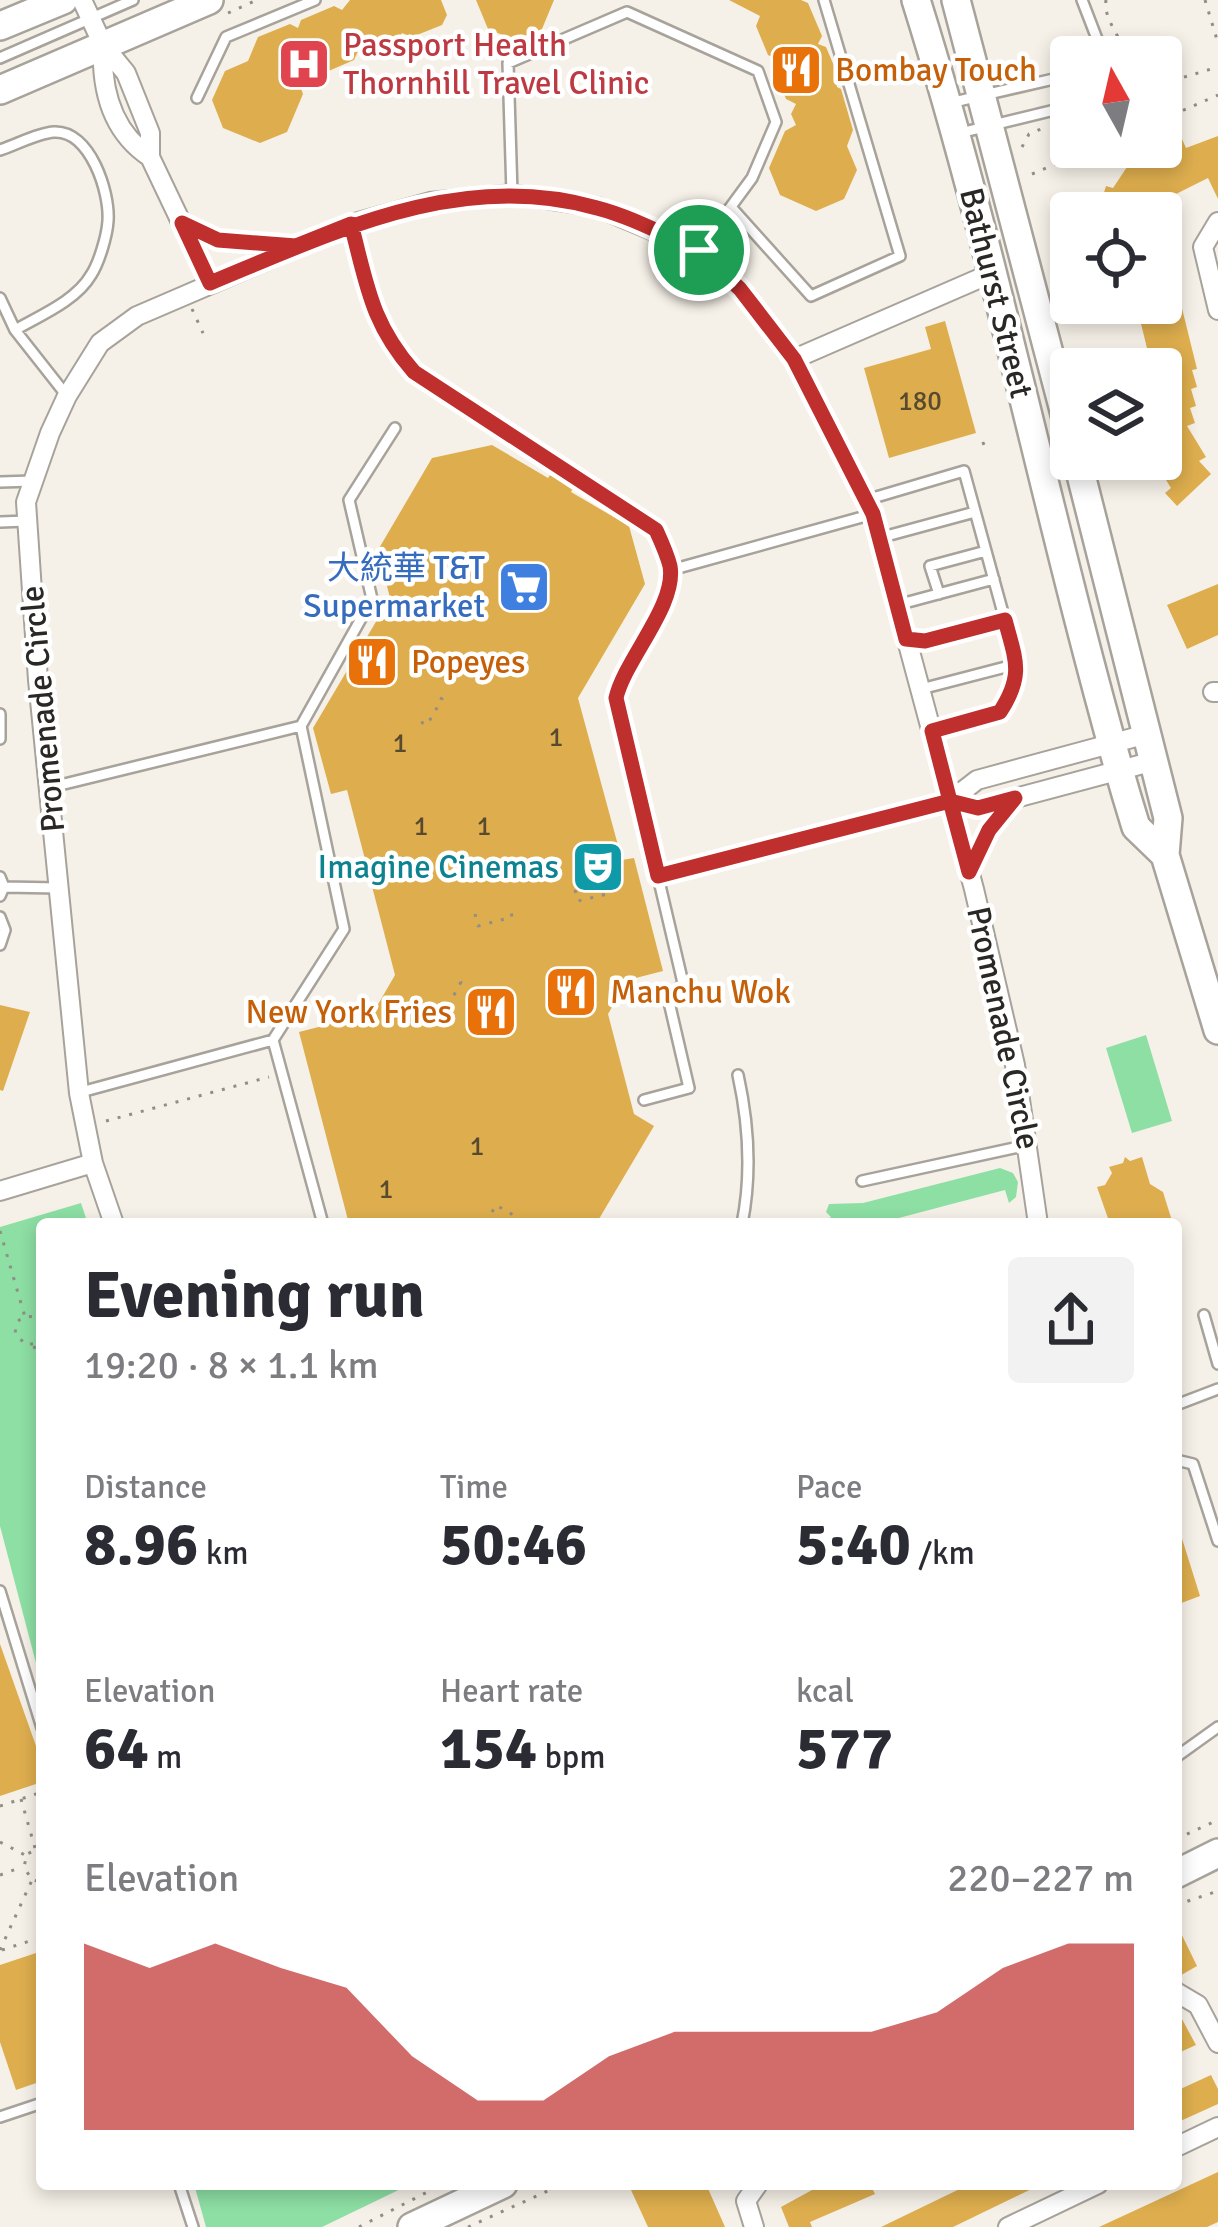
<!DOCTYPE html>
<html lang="en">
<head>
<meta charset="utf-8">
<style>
  body { margin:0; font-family:Signika,"Noto Sans SC",sans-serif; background:#f2f2f3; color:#2b2b33; height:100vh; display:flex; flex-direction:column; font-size:45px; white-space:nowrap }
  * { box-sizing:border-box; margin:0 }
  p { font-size:39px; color:#7c7c81 }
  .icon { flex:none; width:66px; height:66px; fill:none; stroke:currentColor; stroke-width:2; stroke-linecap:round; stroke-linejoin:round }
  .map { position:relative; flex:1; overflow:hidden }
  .side { position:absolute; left:36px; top:1218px; width:1146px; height:972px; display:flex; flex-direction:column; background:#fff; border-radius:12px; box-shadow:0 6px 18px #0003 }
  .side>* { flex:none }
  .needle { width:78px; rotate:352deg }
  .tools { position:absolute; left:1050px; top:36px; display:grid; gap:24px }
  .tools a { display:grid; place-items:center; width:132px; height:132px; border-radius:12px; background:#fff; box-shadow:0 6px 18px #0003; font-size:60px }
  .pin { position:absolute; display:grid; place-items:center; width:102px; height:102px; color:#fff; margin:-51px; border:6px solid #fff; border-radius:50%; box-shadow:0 3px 12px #0007 }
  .round { display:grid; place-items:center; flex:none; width:126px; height:126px; border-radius:12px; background:#f2f2f3 }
  .head { display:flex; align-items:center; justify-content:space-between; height:204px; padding:0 48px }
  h1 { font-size:66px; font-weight:800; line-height:90px }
  .figures { display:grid; grid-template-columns:repeat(3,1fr); gap:18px; height:204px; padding:12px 48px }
  .figures div { display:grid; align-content:center }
  .figures b { font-size:60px; font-weight:800 }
  .figures small { font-size:33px; font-weight:400 }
  .figures p { font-size:33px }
  .chart { height:336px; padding:24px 48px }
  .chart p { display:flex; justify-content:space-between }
  .chart svg { width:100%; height:216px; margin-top:12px; fill:#be2f2d; opacity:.7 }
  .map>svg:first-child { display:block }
  .green { fill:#8ddfa4 }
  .building { fill:#deae4e }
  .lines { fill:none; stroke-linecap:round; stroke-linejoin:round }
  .lane-casing { stroke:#a7a29a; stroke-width:14 }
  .street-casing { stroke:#a7a29a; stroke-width:22 }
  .secondary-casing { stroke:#a7a29a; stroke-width:32 }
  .path { stroke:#918d87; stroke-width:3; stroke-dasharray:3 9; stroke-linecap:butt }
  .lane { stroke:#fff; stroke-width:9 }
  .street { stroke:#fff; stroke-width:18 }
  .secondary { stroke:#fff; stroke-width:27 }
  .route-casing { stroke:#fff; stroke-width:24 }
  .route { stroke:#be2f2d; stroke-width:15 }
  .labels { text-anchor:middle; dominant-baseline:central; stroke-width:9; stroke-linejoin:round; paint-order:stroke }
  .number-label { font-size:27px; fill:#574a2f }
  .health-label { font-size:33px; fill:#be3a42; stroke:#fff; text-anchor:start }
  .food-label { font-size:33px; fill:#c56008; stroke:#fff; text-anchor:start }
  .street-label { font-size:33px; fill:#2a2825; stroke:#fff }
  .shop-label { font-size:33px; fill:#366cbe; stroke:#fff; text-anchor:end }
  .culture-label { font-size:33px; fill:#0d838f; stroke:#fff; text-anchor:end }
</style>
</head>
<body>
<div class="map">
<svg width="1218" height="2227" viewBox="0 0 1218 2227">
  <rect width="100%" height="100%" fill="#f6f1e8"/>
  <!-- green -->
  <path class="green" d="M 1146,1035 L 1172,1121 L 1132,1133 L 1106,1048 Z
    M 1000,1168 L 1013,1173 L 1018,1182 L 1016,1197 L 1009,1203 L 1005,1190 L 876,1224 L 824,1224 L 831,1217 L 826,1212 L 829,1204 L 863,1203 Z
    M 81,1203 L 88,1224 L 42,1224 L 42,1686 L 0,1526 L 0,1227 Z
    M 194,2184 L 411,2184 L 322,2227 L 206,2227 Z"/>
  <!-- building -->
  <path class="building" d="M 350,0 L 441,0 L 447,15 L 442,25 L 412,37 L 402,33 L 398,42 L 367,55 L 358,51 L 354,60 L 324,73 L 314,69 L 310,78 L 299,83 L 303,94 L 287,132 L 260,143 L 223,128 L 212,100 L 225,71 L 248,61 L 258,37 L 290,24 L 298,28 L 301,20 L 334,6 L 342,10 Z
    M 476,0 L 554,0 L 542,29 L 515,40 L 488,29 Z
    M 729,0 L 801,0 L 808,3 L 822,36 L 818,44 L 826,47 L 835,68 L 837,87 L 841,89 L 853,130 L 847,146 L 857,170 L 844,199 L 816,211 L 780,195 L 769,168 L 785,131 L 796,125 L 791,114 L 796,104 L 786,99 L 774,71 L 778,60 L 768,55 L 756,26 L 760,16 Z
    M 1218,136 L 1218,199 L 1208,178 L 1158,203 L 1150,198 L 1145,213 L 1101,202 L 1106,186 L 1113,188 L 1127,167 L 1160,147 L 1182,139 L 1186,148 Z
    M 1175,280 L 1197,369 L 1192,370 L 1197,387 L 1191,389 L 1196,406 L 1190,408 L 1195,423 L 1187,426 L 1206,457 L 1199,461 L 1211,474 L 1177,506 L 1165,493 L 1171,488 L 1153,459 L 1161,459 L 1161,369 L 1152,369 L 1136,303 L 1161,303 L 1161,283 Z
    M 945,321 L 976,433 L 889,458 L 864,368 L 931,349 L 925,327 Z
    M 492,445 L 548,478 L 550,475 L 573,488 L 571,492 L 629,526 L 645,584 L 578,698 L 622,860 L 634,858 L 663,971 L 628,980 L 608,1014 L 634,1114 L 654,1126 L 596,1224 L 349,1224 L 299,1032 L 373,1013 L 395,975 L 347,790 L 331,794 L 313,728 L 390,598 L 378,550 L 432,458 Z
    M 1218,584 L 1218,635 L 1187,649 L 1167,605 Z
    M 0,1005 L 30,1012 L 3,1091 L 0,1090 Z
    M 1125,1157 L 1130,1161 L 1142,1157 L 1150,1184 L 1163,1192 L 1173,1224 L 1110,1224 L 1097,1187 L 1105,1185 L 1112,1173 L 1109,1167 L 1123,1163 Z
    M 1176,1529 L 1179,1529 L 1200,1596 L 1176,1605 Z
    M 0,1644 L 42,1763 L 42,1782 L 0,1796 Z
    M 1176,1923 L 1197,1966 L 1176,1978 Z
    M 42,1951 L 42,2081 L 16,2090 L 0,2042 L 0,1965 Z
    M 1176,2008 L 1196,2045 L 1176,2054 Z
    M 1211,2075 L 1218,2089 L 1218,2104 L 1176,2123 L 1176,2091 Z
    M 1218,2172 L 1218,2222 L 1207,2227 L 1099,2227 Z
    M 646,2184 L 706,2184 L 725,2227 L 648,2227 L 631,2190 Z
    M 823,2184 L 870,2184 L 875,2194 L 810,2222 L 812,2227 L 789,2227 L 781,2207 Z
    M 970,2184 L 1042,2184 L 953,2227 L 881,2227 Z"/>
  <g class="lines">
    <!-- lane casing -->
    <g class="lane-casing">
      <path id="lane" d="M 1082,0 L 1104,57
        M 0,58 L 133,0
        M 197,98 L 226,37 L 315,0
        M 954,102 L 1071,75
        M 960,133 L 1071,106
        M 0,150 C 16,145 37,133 54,132 C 90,130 110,192 108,221 C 107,236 99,263 91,275 C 76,301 39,316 15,330
        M 512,194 L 508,63 L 627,12 L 758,71 L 776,122 L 752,178 L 699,250
        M 731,207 L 811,296 L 900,256 L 824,0
        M 351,226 C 367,285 372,324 414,372 L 657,530 C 661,541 667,554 670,566 C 677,605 625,659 616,698 L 683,983 L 669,1002 L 689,1088 L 644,1100
        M 0,298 L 15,330 L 67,396
        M 0,482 L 33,481
        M 866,500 L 964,471 L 1017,664 L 1016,687 L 1000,712 L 932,731
        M 0,522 L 27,521
        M 879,538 L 975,512
        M 671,570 L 873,514
        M 939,594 L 930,566 L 986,551
        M 897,605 L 994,579
        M 906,639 L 925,641 L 1005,620
        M 921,689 L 1017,664
        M 0,714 L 0,739
        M 52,787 L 301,726
        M 0,877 L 4,887 L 0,896
        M 4,887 L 58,888
        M 0,917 L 5,930 L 0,945
        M 738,1075 C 749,1125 752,1174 742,1224
        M 81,1092 L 273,1040
        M 862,1181 L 1028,1145
        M 323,1224 L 273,1040 L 344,929 L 301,726 L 372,599 L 349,500 L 395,428
        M 1204,1315 L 1218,1364
        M 1176,1405 L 1218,1389
        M 1176,1460 L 1193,1464 L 1218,1541
        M 0,1591 L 42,1728
        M 1176,1757 L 1218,1727
        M 0,2117 L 42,2103
        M 179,2184 L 193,2227"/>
    </g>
    <!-- street casing -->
    <g class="street-casing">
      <path id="street" d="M 82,0 L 103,45 L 126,73 L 150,133 L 150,157 L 210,283
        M 103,45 C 101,89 111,131 150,157
        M 1218,222 L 1203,247 L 1218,310
        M 183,223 L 218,240 L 291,246
        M 794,359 L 992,273
        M 1213,692 L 1218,692
        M 950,801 L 978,808 L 1154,761
        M 950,801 L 977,780 L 1147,734
        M 969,872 L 989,830 L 1015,798
        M 0,1191 L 93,1163
        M 114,1224 L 93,1163 L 79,1093 L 38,680 L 26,502 L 50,433 L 67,396 L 100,343 L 137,316 L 351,224 L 430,202 L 512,194 L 597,207 L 699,250 L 740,289 L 794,359 L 828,426 L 873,514 L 974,889 L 1015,1065 L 1038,1224
        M 1176,1992 L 1198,2005 L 1218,2043
        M 1176,2147 L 1218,2127
        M 754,2227 L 746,2201 L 758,2184
        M 1008,2227 L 1098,2184"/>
    </g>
    <!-- secondary casing -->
    <g class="secondary-casing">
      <path id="secondary" d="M 916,0 C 998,261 1050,531 1126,794 L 1136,827 L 1165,855
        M 956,0 L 1071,437
        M 0,26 L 63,0
        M 0,90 L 209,0
        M 1077,459 L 1168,818 L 1165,855 L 1218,1030
        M 1176,1874 L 1218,1853
        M 412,2227 L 503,2184"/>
    </g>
    <!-- path -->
    <path class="path" d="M 1106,0 C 1103,20 1122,37 1126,57
      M 1205,0 L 1218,43
      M 228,13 L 257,0
      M 1161,84 L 1218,67
      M 1161,120 L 1218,95
      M 1022,147 L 1029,134 L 1041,129
      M 1032,174 L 1096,147
      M 192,309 L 203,333
      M 982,444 L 989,441
      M 421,722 L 427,725 L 442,699 L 436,695
      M 671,872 L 935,807
      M 575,890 L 578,901 L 607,894 L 605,883
      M 475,914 L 478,926 L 512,917 L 510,906
      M 439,1003 L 447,1008 L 461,982 L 453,978
      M 106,1121 L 269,1077
      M 492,1212 L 496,1205 L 522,1220 L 519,1224
      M 0,1231 L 25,1317
      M 42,1323 C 35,1315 26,1314 17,1322 L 15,1333 L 26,1345 L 37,1343 L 42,1337
      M 34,1346 L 42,1372
      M 42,1414 L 38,1428 L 42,1436
      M 21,1799 L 35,1848
      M 0,1806 L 42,1792
      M 1176,1839 L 1218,1820
      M 0,1842 L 25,1855
      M 42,1847 L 27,1854 L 24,1867 L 32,1880 L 42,1882
      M 0,1875 L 22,1867
      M 1176,1905 L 1218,1891
      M 0,1950 L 32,1880
      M 2,1950 L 42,1937
      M 359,2227 L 443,2184
      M 468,2227 L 563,2184"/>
    <!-- lane -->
    <use href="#lane" class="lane"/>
    <!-- street -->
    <use href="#street" class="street"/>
    <!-- secondary -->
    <use href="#secondary" class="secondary"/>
  </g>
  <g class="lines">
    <!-- route casing -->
    <g class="route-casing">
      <path id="route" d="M 699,250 C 666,236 632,217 597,208 C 461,169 334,232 210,283 L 182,223 L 218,240 L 296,246 L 351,224 C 367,285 371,323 414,372 L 656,530 C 661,541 667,554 670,566 C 677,605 625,659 616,698 L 658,876 L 950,801 L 969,872 L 989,830 L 1015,798 L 978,808 L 950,801 L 932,731 L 1000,712 C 1024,675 1016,661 1005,620 L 925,641 L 906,639 L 873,514 L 794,359 L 740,289 L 699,250"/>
    </g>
    <!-- route -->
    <use href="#route" class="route"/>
  </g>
  <!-- icons -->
  <defs>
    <g id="hospital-square" transform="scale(2.7)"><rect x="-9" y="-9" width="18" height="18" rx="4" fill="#e0444e" stroke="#fff"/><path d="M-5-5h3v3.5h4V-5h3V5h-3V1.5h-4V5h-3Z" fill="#fff"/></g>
    <g id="restaurant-square" transform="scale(2.7)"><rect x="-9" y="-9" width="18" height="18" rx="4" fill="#e8710a" stroke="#fff"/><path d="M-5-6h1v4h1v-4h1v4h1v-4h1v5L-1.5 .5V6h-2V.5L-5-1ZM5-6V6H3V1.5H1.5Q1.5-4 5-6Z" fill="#fff"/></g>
    <g id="supermarket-square" transform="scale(2.7)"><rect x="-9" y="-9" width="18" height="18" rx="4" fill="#3f7fe0" stroke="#fff"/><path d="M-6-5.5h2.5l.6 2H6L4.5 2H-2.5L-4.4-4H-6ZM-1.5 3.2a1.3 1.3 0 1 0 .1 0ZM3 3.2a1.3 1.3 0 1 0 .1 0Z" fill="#fff"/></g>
    <g id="theatre-square" transform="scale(2.7)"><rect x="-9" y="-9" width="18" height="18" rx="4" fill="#0f9aa8" stroke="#fff"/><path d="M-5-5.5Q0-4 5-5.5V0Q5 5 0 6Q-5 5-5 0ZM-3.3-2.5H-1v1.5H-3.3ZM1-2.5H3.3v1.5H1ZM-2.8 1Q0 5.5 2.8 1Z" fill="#fff"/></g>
  </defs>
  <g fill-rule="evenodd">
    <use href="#hospital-square" x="304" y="64"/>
    <use href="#restaurant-square" x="796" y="70"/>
    <use href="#supermarket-square" x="524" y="587"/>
    <use href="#restaurant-square" x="372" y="662"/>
    <use href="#theatre-square" x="598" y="867"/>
    <use href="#restaurant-square" x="571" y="992"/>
    <use href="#restaurant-square" x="491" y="1012"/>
  </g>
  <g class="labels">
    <!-- number labels -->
    <g class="number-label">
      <text x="920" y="401">180</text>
      <text x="556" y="737">1</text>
      <text x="400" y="743">1</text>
      <text x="421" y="826">1</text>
      <text x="484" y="826">1</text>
      <text x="477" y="1146">1</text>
      <text x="386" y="1189">1</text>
    </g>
    <!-- health labels -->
    <g class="health-label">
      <text x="343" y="45">Passport Health<tspan x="343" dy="38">Thornhill Travel Clinic</tspan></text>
    </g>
    <!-- food labels -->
    <g class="food-label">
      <text x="835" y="70">Bombay Touch</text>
      <text x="411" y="662">Popeyes</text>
      <text x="610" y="992">Manchu Wok</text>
      <text x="452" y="1012" text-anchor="end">New York Fries</text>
    </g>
    <!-- street labels -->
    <g class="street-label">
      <text transform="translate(996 293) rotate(76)">Bathurst Street</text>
      <text transform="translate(43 709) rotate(-95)">Promenade Circle</text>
      <text transform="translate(1003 1028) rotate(78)">Promenade Circle</text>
    </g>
    <!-- shop labels -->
    <g class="shop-label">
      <text x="485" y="568">大統華 T&amp;T<tspan x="485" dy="38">Supermarket</tspan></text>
    </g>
    <!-- culture labels -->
    <g class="culture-label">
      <text x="559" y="867">Imagine Cinemas</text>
    </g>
  </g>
</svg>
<div class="tools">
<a><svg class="needle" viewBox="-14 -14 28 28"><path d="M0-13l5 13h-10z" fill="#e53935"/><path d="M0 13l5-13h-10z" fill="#7c7c81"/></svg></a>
<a><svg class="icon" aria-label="locate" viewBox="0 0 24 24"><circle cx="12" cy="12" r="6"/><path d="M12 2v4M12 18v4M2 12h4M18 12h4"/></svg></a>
<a><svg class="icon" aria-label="layers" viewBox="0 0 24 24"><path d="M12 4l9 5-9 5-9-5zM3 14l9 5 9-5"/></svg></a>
</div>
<div class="pin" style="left:699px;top:250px;background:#1e9e55"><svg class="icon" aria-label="arrive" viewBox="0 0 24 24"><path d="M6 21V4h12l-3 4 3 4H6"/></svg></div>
<section class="side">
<div class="head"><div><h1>Evening run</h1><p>19:20 · 8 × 1.1 km</p></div><a class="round"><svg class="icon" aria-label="share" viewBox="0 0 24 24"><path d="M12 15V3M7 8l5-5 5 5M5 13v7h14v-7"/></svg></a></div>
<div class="figures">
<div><p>Distance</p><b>8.96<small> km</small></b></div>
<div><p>Time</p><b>50:46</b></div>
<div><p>Pace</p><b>5:40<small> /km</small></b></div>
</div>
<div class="figures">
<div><p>Elevation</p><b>64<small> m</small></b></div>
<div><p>Heart rate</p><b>154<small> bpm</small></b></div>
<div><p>kcal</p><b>577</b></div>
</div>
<div class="chart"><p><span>Elevation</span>220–227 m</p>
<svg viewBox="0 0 160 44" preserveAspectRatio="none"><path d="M0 44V6L10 11L20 6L30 11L40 15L50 29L60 38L70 38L80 29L90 24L100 24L110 24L120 24L130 20L140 11L150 6L160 6V44z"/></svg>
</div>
</section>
</div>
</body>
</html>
